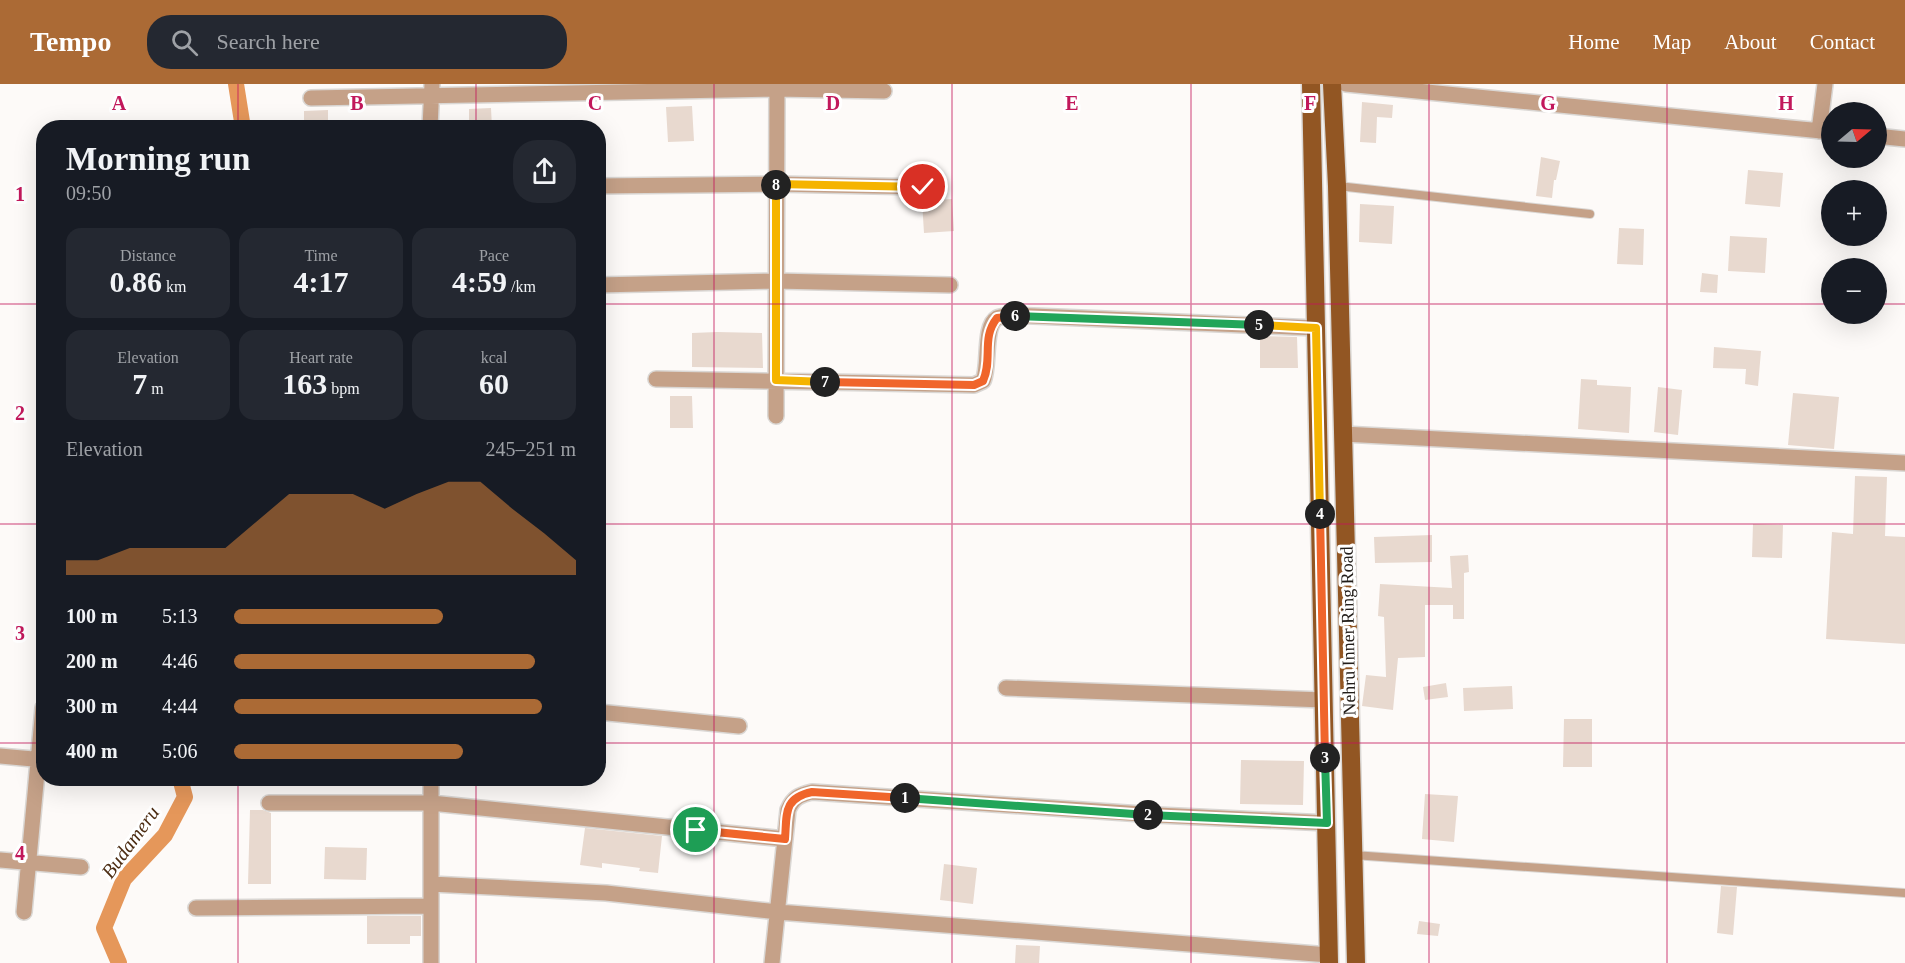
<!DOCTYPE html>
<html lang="en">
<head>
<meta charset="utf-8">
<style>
  body { margin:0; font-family:Georgia,serif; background:#242831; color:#f1f3f6; height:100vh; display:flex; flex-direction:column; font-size:22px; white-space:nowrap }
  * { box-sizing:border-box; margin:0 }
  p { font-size:20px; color:#9ea1a6 }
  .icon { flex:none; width:33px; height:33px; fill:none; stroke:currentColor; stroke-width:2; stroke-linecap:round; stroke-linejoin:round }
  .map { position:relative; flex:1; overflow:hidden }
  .sheet { position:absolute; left:36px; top:36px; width:570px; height:666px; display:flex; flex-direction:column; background:#171b24; border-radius:24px; box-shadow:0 6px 24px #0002 }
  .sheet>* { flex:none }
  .needle { width:39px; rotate:71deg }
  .tools { position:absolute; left:1821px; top:18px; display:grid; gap:12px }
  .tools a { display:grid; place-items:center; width:66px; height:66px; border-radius:50%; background:#171b24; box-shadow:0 6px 24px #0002; font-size:30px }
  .pin { position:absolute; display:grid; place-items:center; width:51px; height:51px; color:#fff; margin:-26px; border:3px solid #fff; border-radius:50%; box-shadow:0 2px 6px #0007 }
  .km { position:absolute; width:30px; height:30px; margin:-15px; border-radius:50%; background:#222; color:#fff; font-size:16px; line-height:30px; text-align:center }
  .round { display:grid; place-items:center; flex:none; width:63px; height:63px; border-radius:24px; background:#242831 }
  .overview { display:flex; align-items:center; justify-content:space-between; height:102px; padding:0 30px }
  h1 { font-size:33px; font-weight:600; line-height:45px }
  .figures { display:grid; grid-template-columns:repeat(3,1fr); gap:9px; height:102px; padding:6px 30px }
  .figures div { display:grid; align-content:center; border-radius:15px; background:#242831; text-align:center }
  .figures b { font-size:30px; font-weight:600 }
  .figures small { font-size:16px; font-weight:400 }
  .figures p { font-size:16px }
  .chart { height:168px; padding:12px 30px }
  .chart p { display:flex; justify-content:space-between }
  .chart svg { width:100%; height:108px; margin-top:6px; fill:#ab6a35; opacity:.7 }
  ul { padding:0 30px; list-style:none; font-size:20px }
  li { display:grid; grid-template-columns:96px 72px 1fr; align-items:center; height:45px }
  li i { height:15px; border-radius:8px; background:#ab6a35 }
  header { display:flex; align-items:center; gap:36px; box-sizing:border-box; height:84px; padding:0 30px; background:#ab6a35; color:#fff }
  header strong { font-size:28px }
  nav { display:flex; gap:33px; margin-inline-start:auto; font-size:21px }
  .search { width:420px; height:54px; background:#242831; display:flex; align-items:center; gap:15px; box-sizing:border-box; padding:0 21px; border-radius:24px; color:#9ea1a6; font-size:22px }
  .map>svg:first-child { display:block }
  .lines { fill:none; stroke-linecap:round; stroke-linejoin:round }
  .canal { stroke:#e5975a; stroke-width:16 }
  .building { fill:#e8d9cf }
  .lane-casing { stroke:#dad7d4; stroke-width:10 }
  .street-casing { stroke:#dad7d4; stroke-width:18 }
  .primary-casing { stroke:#dad7d4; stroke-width:21 }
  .lane { stroke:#c5a188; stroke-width:8 }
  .street { stroke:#c5a188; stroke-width:15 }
  .primary { stroke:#925623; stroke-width:18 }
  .split-1-casing { stroke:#fff; stroke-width:12 }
  .split-2-casing { stroke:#fff; stroke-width:12 }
  .split-3-casing { stroke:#fff; stroke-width:12 }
  .split-4-casing { stroke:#fff; stroke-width:12 }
  .split-5-casing { stroke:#fff; stroke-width:12 }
  .split-6-casing { stroke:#fff; stroke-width:12 }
  .split-7-casing { stroke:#fff; stroke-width:12 }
  .split-8-casing { stroke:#fff; stroke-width:12 }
  .split-9-casing { stroke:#fff; stroke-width:12 }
  .split-1 { stroke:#f0652b; stroke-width:8 }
  .split-2 { stroke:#22a559; stroke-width:8 }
  .split-3 { stroke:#22a559; stroke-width:8 }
  .split-4 { stroke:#f0652b; stroke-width:8 }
  .split-5 { stroke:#f5b400; stroke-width:8 }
  .split-6 { stroke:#22a559; stroke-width:8 }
  .split-7 { stroke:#f0652b; stroke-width:8 }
  .split-8 { stroke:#f5b400; stroke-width:8 }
  .split-9 { stroke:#f5b400; stroke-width:8 }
  .grid { fill:none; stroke:#c2185b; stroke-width:1.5; stroke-opacity:0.55 }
  .labels { text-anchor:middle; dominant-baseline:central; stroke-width:6; stroke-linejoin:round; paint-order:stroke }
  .street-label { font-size:18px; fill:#221d19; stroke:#fff }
  .water-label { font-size:20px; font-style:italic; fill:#4d2d13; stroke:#fff }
  .grid-label { font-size:20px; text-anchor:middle; font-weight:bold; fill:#c2185b; stroke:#fff; stroke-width:6; stroke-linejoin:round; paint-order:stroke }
</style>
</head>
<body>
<header>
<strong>Tempo</strong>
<div class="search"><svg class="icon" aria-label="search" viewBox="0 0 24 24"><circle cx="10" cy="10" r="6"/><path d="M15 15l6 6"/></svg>Search here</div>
<nav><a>Home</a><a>Map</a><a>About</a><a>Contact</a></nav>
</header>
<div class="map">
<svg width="1905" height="879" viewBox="0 0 1905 879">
  <rect width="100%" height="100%" fill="#fdfaf8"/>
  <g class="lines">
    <!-- canal -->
    <path class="canal" d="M 236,0 L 243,44
      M 119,879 L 104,844 L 124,795 L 165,751 L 185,713 L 180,694"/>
  </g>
  <!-- building -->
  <path class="building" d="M 1362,18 L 1393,21 L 1392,34 L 1377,33 L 1376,59 L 1360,58 Z
    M 692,22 L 694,57 L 668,58 L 666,23 Z
    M 491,24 L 492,44 L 469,44 L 469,25 Z
    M 328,26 L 328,44 L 304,44 L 304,27 Z
    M 1541,73 L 1560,77 L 1556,96 L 1554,96 L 1552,114 L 1536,112 Z
    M 1748,86 L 1783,89 L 1780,123 L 1745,120 Z
    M 952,115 L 954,147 L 924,149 L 922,117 Z
    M 1360,120 L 1394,122 L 1392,160 L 1359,158 Z
    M 1619,144 L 1644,145 L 1643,181 L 1617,180 Z
    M 1730,152 L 1767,154 L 1765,189 L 1728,187 Z
    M 1702,189 L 1718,191 L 1717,209 L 1700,208 Z
    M 717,248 L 762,249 L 763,284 L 692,283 L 692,249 Z
    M 1260,252 L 1297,253 L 1298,284 L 1260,284 Z
    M 1714,263 L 1761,267 L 1758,302 L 1745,300 L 1746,285 L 1713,284 Z
    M 1581,295 L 1597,296 L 1597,301 L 1631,303 L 1629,349 L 1578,345 Z
    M 1658,303 L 1682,306 L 1678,351 L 1654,348 Z
    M 1793,309 L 1839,313 L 1834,365 L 1788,361 Z
    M 670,312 L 692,312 L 693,344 L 670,344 Z
    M 1855,392 L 1887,393 L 1885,452 L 1905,453 L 1905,560 L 1826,555 L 1832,448 L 1853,450 Z
    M 1753,440 L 1783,441 L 1782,474 L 1752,473 Z
    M 1432,451 L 1432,478 L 1375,479 L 1374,453 Z
    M 1468,471 L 1469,488 L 1464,489 L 1464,535 L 1453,535 L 1453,521 L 1425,521 L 1425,573 L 1398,574 L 1393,626 L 1362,622 L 1366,591 L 1386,593 L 1384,533 L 1378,532 L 1380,500 L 1452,504 L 1450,472 Z
    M 1446,599 L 1448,613 L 1425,616 L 1423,603 Z
    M 1512,602 L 1513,625 L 1464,627 L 1463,604 Z
    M 1564,635 L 1592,635 L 1592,683 L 1563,683 Z
    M 1241,676 L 1304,677 L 1303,721 L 1240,720 Z
    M 1425,710 L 1458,712 L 1454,758 L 1422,755 Z
    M 250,726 L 263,726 L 271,729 L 271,800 L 248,800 Z
    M 585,744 L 662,752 L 658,789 L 639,787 L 640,784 L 602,779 L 602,784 L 580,781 Z
    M 325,763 L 367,764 L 366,796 L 324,795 Z
    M 944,780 L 977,784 L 973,820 L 940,816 Z
    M 1721,802 L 1737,803 L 1733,851 L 1717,849 Z
    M 367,832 L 421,832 L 421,852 L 410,852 L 410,860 L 367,860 Z
    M 1419,837 L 1440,840 L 1438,852 L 1417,850 Z
    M 1016,861 L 1040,862 L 1039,879 L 1015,879 Z"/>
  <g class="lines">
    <!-- lane casing -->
    <g class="lane-casing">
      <path id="lane" d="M 1338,102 L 1590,130
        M 1353,771 L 1905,809"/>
    </g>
    <!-- street casing -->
    <g class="street-casing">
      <path id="street" d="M 1346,0 L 1832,48
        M 311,14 L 777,5 L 884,7
        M 430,44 L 432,0
        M 1819,47 L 1825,0
        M 1876,52 L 1905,55
        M 598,102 L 776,100 L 923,103
        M 598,201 L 776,197 L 950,201
        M 656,295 C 762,296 868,299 974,301 L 983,297 C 990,282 983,242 997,234 C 1001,232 1008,232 1012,231 L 1316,244
        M 776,332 L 777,0
        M 1343,350 L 1905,379
        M 1006,604 L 1324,616
        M 598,628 L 739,642
        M 0,672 L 44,676
        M 431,694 L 431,879
        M 269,719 L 431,719 L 785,755
        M 0,776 L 81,783
        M 431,800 L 606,809 L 778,828 L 1329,871
        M 196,824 L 431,822
        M 24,828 L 43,624
        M 772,879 L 788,726 C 793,714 799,711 812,708 L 1157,731 L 1327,739"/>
    </g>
    <!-- primary casing -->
    <g class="primary-casing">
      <path id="primary" d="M 1311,0 L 1329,879
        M 1332,0 L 1337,102 L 1356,879"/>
    </g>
    <!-- lane -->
    <use href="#lane" class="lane"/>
    <!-- street -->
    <use href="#street" class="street"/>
    <!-- primary -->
    <use href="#primary" class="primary"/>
  </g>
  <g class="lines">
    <!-- split-1 casing -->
    <g class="split-1-casing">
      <path id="split-1" d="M 696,746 L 785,755 C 787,730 783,714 812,708 L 905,714"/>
    </g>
    <!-- split-2 casing -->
    <g class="split-2-casing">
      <path id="split-2" d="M 905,714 L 1148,731"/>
    </g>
    <!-- split-3 casing -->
    <g class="split-3-casing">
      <path id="split-3" d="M 1148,731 L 1327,739 L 1325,674"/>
    </g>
    <!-- split-4 casing -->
    <g class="split-4-casing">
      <path id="split-4" d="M 1320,430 L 1325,674"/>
    </g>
    <!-- split-5 casing -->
    <g class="split-5-casing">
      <path id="split-5" d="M 1259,241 L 1316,244 L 1320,430"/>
    </g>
    <!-- split-6 casing -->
    <g class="split-6-casing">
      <path id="split-6" d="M 1015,232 L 1259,241"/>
    </g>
    <!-- split-7 casing -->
    <g class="split-7-casing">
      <path id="split-7" d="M 825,298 L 974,301 L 983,297 C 993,275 981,254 997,234 L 1015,232"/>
    </g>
    <!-- split-8 casing -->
    <g class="split-8-casing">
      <path id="split-8" d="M 776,101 L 776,296 L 825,298"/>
    </g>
    <!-- split-9 casing -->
    <g class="split-9-casing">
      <path id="split-9" d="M 776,101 L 776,100 L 923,103"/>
    </g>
    <!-- split-1 -->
    <use href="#split-1" class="split-1"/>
    <!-- split-2 -->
    <use href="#split-2" class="split-2"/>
    <!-- split-3 -->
    <use href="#split-3" class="split-3"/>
    <!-- split-4 -->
    <use href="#split-4" class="split-4"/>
    <!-- split-5 -->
    <use href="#split-5" class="split-5"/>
    <!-- split-6 -->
    <use href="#split-6" class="split-6"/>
    <!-- split-7 -->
    <use href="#split-7" class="split-7"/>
    <!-- split-8 -->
    <use href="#split-8" class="split-8"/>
    <!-- split-9 -->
    <use href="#split-9" class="split-9"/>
  </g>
  <!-- grid -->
  <path class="grid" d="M 238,0 L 238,44M 476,0 L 476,44M 714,0 L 714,879M 952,0 L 952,879M 1191,0 L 1191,879M 1429,0 L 1429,879M 1667,0 L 1667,879M 0,220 L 44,220M 598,220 L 1832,220M 1876,220 L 1905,220M 0,440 L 44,440M 598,440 L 1905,440M 0,659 L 44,659M 598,659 L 1905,659M 238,694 L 238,879M 476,694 L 476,879"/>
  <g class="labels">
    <!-- street labels -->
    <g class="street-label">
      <text transform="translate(1348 547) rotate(-91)">Nehru Inner Ring Road</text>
    </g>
    <!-- water labels -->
    <g class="water-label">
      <text transform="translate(130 758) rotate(-54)">Budameru</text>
    </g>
  </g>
  <g class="grid-label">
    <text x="119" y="26">A</text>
    <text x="357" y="26">B</text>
    <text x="595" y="26">C</text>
    <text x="833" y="26">D</text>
    <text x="1072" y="26">E</text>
    <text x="1310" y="26">F</text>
    <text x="1548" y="26">G</text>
    <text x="1786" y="26">H</text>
    <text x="20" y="117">1</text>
    <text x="20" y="336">2</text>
    <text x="20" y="556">3</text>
    <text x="20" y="776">4</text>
  </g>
</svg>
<div class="tools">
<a><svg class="needle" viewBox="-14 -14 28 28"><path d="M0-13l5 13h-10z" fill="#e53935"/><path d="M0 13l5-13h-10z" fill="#9ea1a6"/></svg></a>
<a>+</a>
<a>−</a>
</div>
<div class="pin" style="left:696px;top:746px;background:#1e9e55"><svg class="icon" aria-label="arrive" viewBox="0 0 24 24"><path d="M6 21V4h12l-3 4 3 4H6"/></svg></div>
<div class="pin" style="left:923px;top:103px;background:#d93025"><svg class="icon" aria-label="check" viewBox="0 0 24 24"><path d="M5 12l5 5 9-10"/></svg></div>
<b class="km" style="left:905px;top:714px">1</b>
<b class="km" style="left:1148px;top:731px">2</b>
<b class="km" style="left:1325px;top:674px">3</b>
<b class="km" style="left:1320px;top:430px">4</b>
<b class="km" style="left:1259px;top:241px">5</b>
<b class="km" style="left:1015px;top:232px">6</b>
<b class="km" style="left:825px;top:298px">7</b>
<b class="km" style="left:776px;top:101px">8</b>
<section class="sheet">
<div class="overview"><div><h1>Morning run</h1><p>09:50</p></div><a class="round"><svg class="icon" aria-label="share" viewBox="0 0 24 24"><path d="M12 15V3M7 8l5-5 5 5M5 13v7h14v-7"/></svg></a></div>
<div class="figures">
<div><p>Distance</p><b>0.86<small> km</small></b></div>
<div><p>Time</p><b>4:17</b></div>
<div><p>Pace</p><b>4:59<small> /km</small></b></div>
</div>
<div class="figures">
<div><p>Elevation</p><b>7<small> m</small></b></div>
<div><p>Heart rate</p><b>163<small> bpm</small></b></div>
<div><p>kcal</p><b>60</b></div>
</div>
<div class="chart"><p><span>Elevation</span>245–251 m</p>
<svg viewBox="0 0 160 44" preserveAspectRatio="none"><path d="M0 44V38L10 38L20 33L30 33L40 33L50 33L60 22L70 11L80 11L90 11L100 17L110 11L120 6L130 6L140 17L150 27L160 38V44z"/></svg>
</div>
<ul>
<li><b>100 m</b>5:13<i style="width:61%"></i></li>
<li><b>200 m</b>4:46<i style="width:88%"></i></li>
<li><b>300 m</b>4:44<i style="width:90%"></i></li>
<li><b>400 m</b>5:06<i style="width:67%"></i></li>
</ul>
</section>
</div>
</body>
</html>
